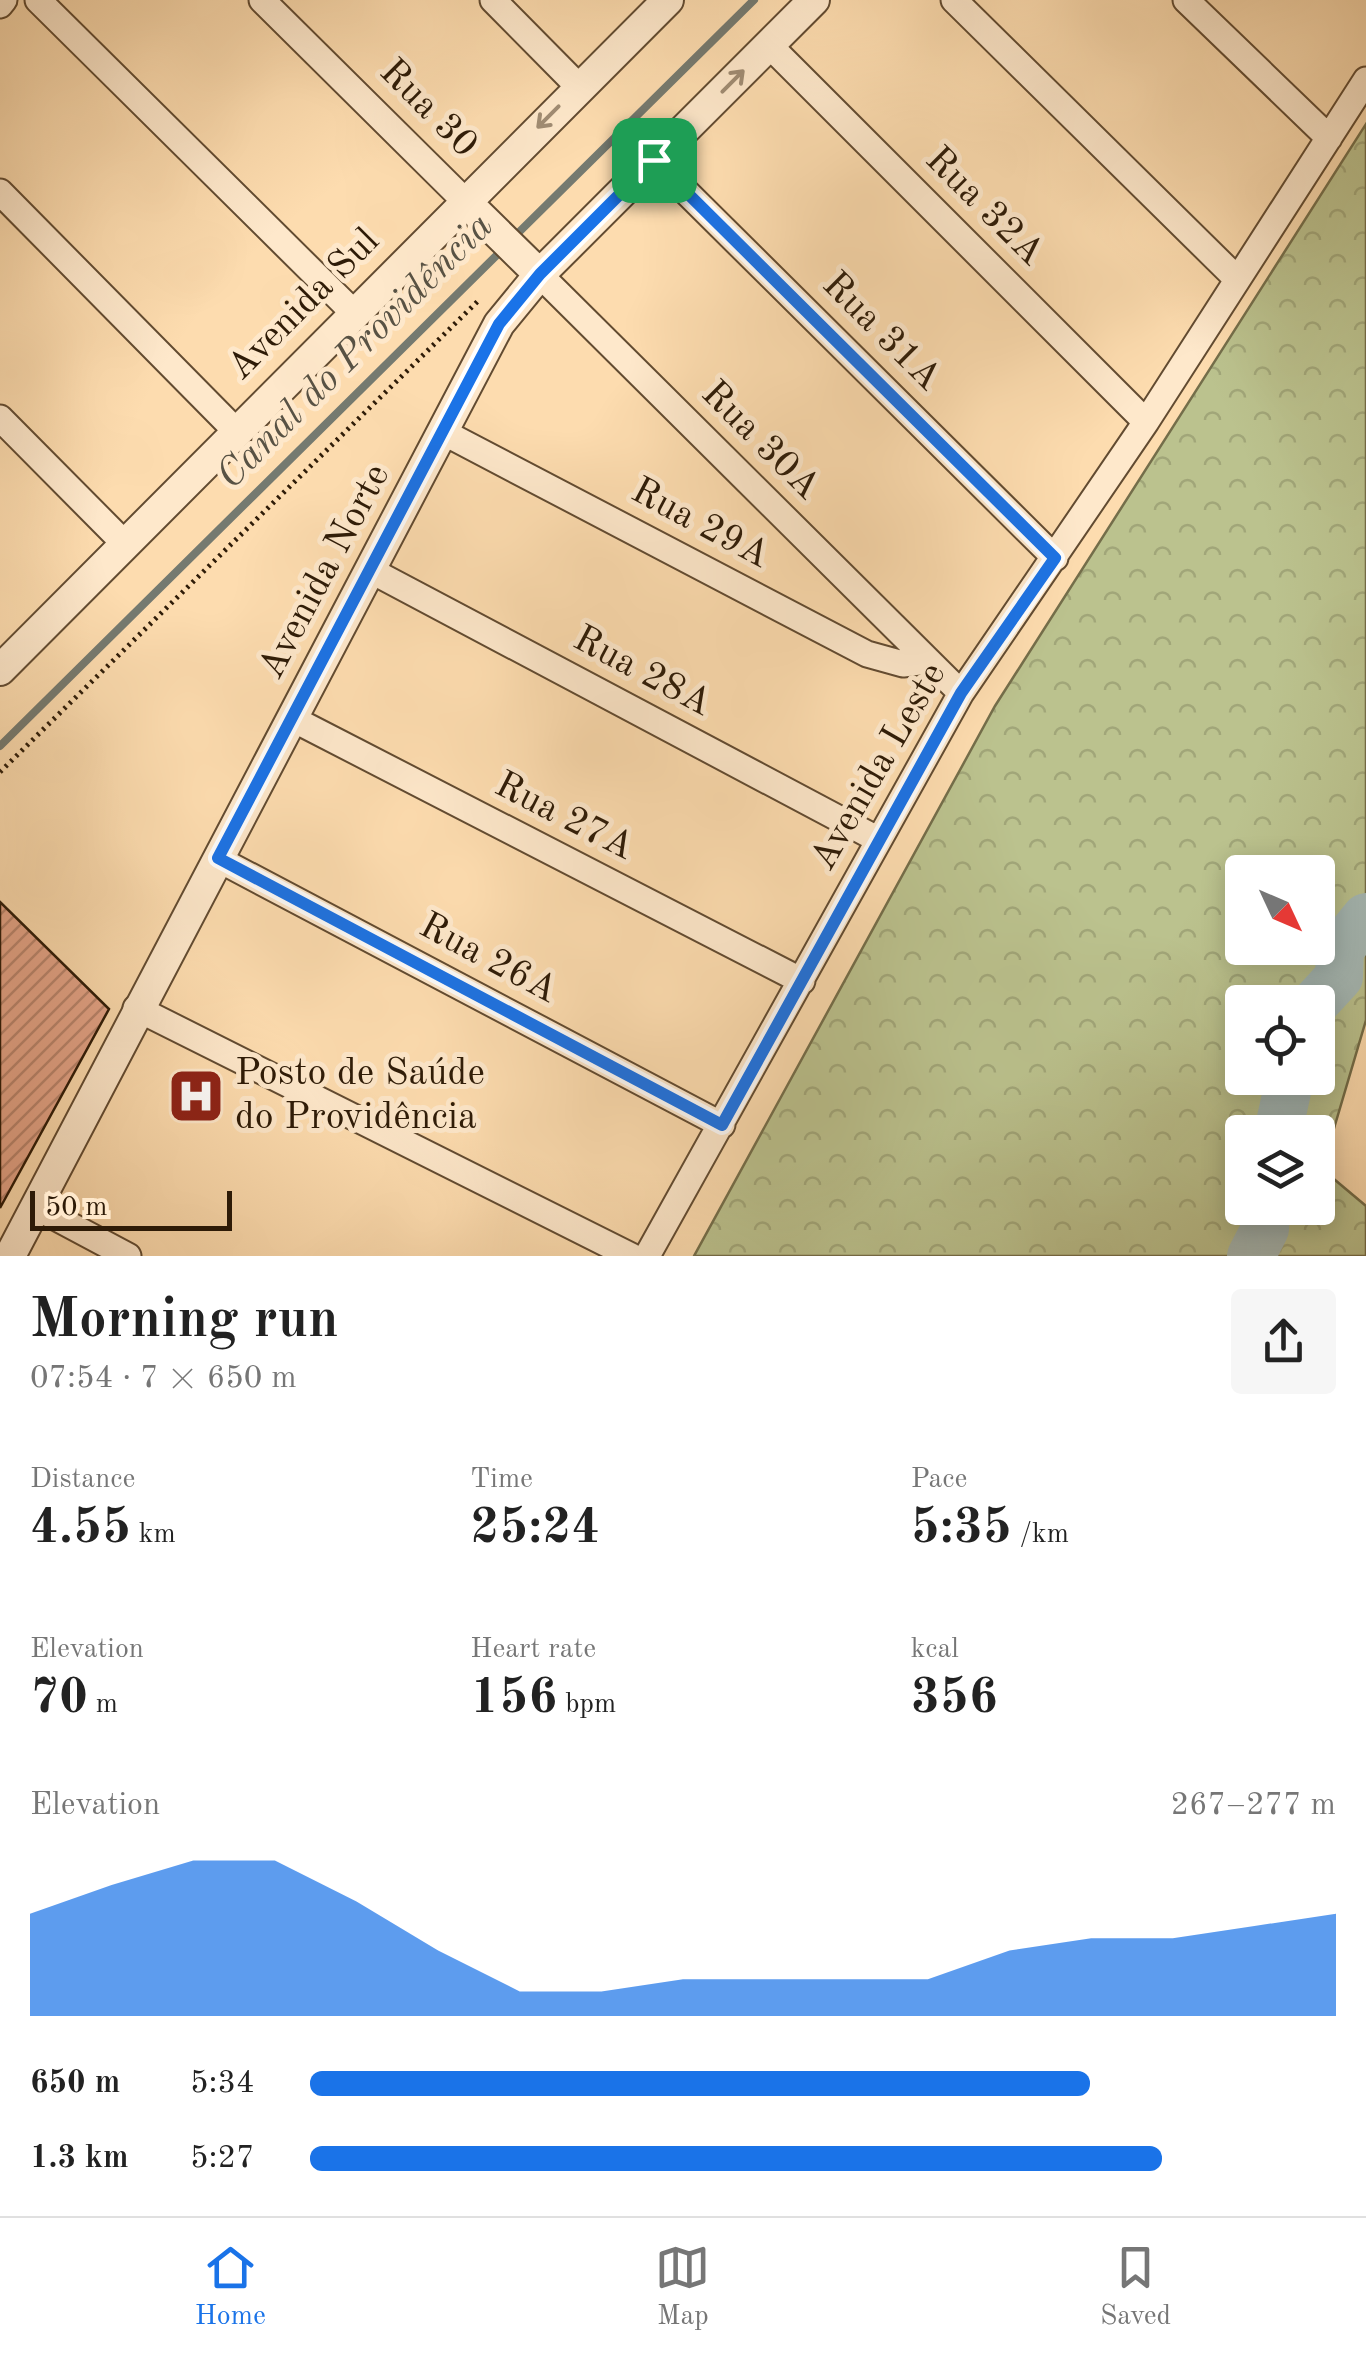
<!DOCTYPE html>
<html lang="en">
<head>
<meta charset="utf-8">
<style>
  body { margin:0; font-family:"Old Standard TT",serif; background:#f6f6f6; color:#222; height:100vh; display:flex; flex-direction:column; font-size:38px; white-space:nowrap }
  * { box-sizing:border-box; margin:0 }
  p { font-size:32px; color:#767676 }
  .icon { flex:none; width:55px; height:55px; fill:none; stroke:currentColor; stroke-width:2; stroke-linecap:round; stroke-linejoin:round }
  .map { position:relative; height:1256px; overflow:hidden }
  .sheet { display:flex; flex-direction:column; background:#fff; flex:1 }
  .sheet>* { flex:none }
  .needle { width:65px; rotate:134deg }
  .tools { position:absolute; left:1225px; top:855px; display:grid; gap:20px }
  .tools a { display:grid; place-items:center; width:110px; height:110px; border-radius:10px; background:#fff; box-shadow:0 5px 25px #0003; font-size:50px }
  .scale { position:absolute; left:30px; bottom:25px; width:202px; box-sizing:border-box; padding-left:10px; border:5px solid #2e1b07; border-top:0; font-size:28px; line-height:35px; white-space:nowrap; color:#2e1b07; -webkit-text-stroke:8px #fee8cb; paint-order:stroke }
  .pin { position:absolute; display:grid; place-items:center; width:85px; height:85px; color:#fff; margin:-42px; border-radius:20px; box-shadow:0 5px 15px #0006 }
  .round { display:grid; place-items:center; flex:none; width:105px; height:105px; border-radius:10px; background:#f6f6f6 }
  .headline { display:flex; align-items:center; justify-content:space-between; height:170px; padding:0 30px }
  h1 { font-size:55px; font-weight:600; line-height:75px }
  .figures { display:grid; grid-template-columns:repeat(3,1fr); gap:15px; height:170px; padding:10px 30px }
  .figures div { display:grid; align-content:center }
  .figures b { font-size:50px; font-weight:600 }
  .figures small { font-size:28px; font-weight:400 }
  .figures p { font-size:28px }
  .chart { height:280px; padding:20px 30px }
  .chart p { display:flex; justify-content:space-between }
  .chart svg { width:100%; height:180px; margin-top:10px; fill:#1a73e8; opacity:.7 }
  ul { padding:0 30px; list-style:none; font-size:32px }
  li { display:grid; grid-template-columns:160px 120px 1fr; align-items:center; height:75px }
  li i { height:25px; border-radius:12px; background:#1a73e8 }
  .tab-bar { display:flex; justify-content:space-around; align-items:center; height:140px; border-top:2px solid #e0e0e0; background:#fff; font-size:28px; color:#767676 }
  .tab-bar a { display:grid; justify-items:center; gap:5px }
  .tab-bar .selected { color:#1a73e8 }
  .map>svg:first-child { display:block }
  .forest { fill:url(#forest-crowns); stroke:#746e4a; stroke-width:2.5; fill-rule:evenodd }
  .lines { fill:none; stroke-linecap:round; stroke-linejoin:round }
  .stream { stroke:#757a70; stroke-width:8 }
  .river { stroke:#a5b9b6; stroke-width:48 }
  .building { fill:url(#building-hatch); stroke:#2e1b07; stroke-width:2.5 }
  .minor-casing { stroke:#624b31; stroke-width:29 }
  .tertiary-casing { stroke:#624b31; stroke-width:34 }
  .path { stroke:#2e1b07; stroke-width:5; stroke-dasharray:2.5 5; stroke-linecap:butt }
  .minor { stroke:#fee8cb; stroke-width:25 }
  .tertiary { stroke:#fee8cb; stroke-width:30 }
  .oneway { stroke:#a08c73 }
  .route-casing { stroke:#fff; stroke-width:20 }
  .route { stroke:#1a73e8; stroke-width:12 }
  .labels { text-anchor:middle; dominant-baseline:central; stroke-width:10; stroke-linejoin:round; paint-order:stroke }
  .street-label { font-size:38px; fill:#2e1b07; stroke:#fee8cb }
  .poi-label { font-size:38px; fill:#2e1b07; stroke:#fee8cb; text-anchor:start }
  .water-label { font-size:40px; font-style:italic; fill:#585244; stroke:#fee8cb }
</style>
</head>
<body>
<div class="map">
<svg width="1366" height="1256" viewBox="0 0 1366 1256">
  <defs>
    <pattern id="forest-crowns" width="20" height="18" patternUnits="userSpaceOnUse" patternTransform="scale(2.5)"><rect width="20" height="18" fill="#bbc28e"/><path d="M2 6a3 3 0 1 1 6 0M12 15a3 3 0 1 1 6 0" fill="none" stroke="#a1a679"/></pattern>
    <pattern id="building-hatch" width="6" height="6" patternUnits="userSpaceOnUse" patternTransform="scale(2.5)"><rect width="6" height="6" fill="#e4a488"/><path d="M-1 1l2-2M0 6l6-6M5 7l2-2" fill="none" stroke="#b9856d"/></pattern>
  </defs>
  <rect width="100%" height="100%" fill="#fddcaf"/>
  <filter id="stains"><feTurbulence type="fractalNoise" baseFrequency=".002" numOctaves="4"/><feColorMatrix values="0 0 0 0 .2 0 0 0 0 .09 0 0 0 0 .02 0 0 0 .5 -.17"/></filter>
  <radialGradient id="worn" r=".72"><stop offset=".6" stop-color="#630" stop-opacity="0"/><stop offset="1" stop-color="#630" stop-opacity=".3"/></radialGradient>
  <!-- forest -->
  <path class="forest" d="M 1366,124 L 1366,1020 L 1322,1169 L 1366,1206 L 1366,1256 L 694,1256 L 995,706 ZM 1242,872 L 1318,872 L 1318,948 L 1242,948 ZM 1242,1002 L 1318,1002 L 1318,1078 L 1242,1078 ZM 1242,1132 L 1318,1132 L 1318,1208 L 1242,1208 Z"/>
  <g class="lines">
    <!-- stream -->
    <path class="stream" d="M 511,240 L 754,0
      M 0,746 L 502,250"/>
    <!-- river -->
    <path class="river" d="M 1316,1002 L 1339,977 L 1340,949 L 1366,917
      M 1278,1132 L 1290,1078
      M 1251,1256 L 1265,1229 L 1266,1208"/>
  </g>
  <!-- building -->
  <path class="building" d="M 0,902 L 109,1009 L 0,1208 Z"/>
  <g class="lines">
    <!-- minor casing -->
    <g class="minor-casing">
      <path id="minor" d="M 38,0 L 354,313
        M 262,0 L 476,212
        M 493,0 L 579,87
        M 954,0 L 1237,279
        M 1186,0 L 1329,138
        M 0,5 L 4,0
        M 769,45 L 1146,422
        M 654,160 L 1055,558
        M 0,192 L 235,430
        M 530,265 L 961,693
        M 0,418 L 124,543
        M 443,432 L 867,654 L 903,664 L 927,661
        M 370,570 L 879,840
        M 293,719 L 802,981
        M 218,859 L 722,1125
        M 136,1008 L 631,1256
        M 36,1207 L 128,1256
        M 647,1256 L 961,693 L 1146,422 L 1366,80"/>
    </g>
    <!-- tertiary casing -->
    <g class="tertiary-casing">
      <path id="tertiary" d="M 476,212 L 530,265
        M 0,670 L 668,0
        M 10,1256 L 499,324 L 540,274 L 814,0"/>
    </g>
    <!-- path -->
    <path class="path" d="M 0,772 L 479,300"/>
    <!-- minor -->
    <use href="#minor" class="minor"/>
    <!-- tertiary -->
    <use href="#tertiary" class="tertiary"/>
  </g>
  <!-- one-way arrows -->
  <defs><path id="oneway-shaft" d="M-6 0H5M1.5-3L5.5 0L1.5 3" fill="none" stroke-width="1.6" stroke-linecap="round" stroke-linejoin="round" transform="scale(2.5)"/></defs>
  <g class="oneway">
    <use href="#oneway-shaft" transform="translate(733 81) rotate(-45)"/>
    <use href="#oneway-shaft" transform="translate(548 117) rotate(135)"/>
  </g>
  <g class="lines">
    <!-- route casing -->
    <g class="route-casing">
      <path id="route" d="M 654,160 L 1055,558 L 961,693 L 722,1125 L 218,858 L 499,324 L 540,274 Z"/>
    </g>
    <!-- route -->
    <use href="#route" class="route"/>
  </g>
  <!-- icons -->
  <defs>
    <g id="hospital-square" transform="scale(2.875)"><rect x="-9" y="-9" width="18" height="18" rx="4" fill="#8f2418" stroke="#fee8cb"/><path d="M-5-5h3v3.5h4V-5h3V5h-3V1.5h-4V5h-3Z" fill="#fff"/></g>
  </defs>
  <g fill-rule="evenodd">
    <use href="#hospital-square" x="196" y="1096"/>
  </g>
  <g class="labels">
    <!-- street labels -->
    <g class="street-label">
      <text transform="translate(428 109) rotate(45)">Rua 30</text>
      <text transform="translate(984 207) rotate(45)">Rua 32A</text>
      <text transform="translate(304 305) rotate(-45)">Avenida Sul</text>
      <text transform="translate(881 332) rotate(45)">Rua 31A</text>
      <text transform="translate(760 441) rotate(45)">Rua 30A</text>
      <text transform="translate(700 524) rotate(28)">Rua 29A</text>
      <text transform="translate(325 572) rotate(-62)">Avenida Norte</text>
      <text transform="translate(642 672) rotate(28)">Rua 28A</text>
      <text transform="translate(879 767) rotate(-60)">Avenida Leste</text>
      <text transform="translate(564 817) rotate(27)">Rua 27A</text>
      <text transform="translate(488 959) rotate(28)">Rua 26A</text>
    </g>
    <!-- poi labels -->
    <g class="poi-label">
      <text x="235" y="1074">Posto de Saúde<tspan x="235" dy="44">do Providência</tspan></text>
    </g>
    <!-- water labels -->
    <g class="water-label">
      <text transform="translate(356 352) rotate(-45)">Canal do Providência</text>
    </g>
  </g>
  <rect width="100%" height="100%" filter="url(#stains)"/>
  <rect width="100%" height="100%" fill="url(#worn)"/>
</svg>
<div class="tools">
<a><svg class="needle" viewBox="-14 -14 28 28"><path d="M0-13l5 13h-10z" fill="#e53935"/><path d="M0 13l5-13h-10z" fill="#767676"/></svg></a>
<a><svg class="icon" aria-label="locate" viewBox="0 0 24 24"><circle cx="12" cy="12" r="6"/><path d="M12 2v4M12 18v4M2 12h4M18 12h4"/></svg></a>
<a><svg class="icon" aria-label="layers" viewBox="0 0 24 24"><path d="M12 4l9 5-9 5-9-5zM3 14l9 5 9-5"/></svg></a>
</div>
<div class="scale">50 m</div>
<div class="pin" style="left:654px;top:160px;background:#1e9e55"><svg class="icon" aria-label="arrive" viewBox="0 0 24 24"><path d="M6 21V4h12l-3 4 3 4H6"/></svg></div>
</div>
<section class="sheet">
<div class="headline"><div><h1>Morning run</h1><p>07:54 · 7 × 650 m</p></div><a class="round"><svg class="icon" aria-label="share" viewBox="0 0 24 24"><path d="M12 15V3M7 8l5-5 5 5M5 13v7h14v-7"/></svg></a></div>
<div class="figures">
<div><p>Distance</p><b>4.55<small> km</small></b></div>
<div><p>Time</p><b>25:24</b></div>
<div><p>Pace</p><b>5:35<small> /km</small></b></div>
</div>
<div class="figures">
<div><p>Elevation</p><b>70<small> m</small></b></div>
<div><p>Heart rate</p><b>156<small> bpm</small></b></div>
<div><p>kcal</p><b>356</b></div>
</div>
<div class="chart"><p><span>Elevation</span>267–277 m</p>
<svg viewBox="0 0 160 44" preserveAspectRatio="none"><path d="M0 44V19L10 12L20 6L30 6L40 16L50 28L60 38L70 38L80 35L90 35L100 35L110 35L120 28L130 25L140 25L150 22L160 19V44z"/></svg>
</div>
<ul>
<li><b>650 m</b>5:34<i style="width:76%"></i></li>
<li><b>1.3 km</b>5:27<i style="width:83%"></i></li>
</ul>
</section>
<nav class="tab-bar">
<a class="selected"><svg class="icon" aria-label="home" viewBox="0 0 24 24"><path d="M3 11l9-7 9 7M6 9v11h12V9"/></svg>Home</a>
<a><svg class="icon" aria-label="map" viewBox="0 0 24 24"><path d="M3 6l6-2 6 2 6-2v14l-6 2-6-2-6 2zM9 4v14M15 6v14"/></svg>Map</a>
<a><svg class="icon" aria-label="saved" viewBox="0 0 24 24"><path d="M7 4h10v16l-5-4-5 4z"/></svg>Saved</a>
</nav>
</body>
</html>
